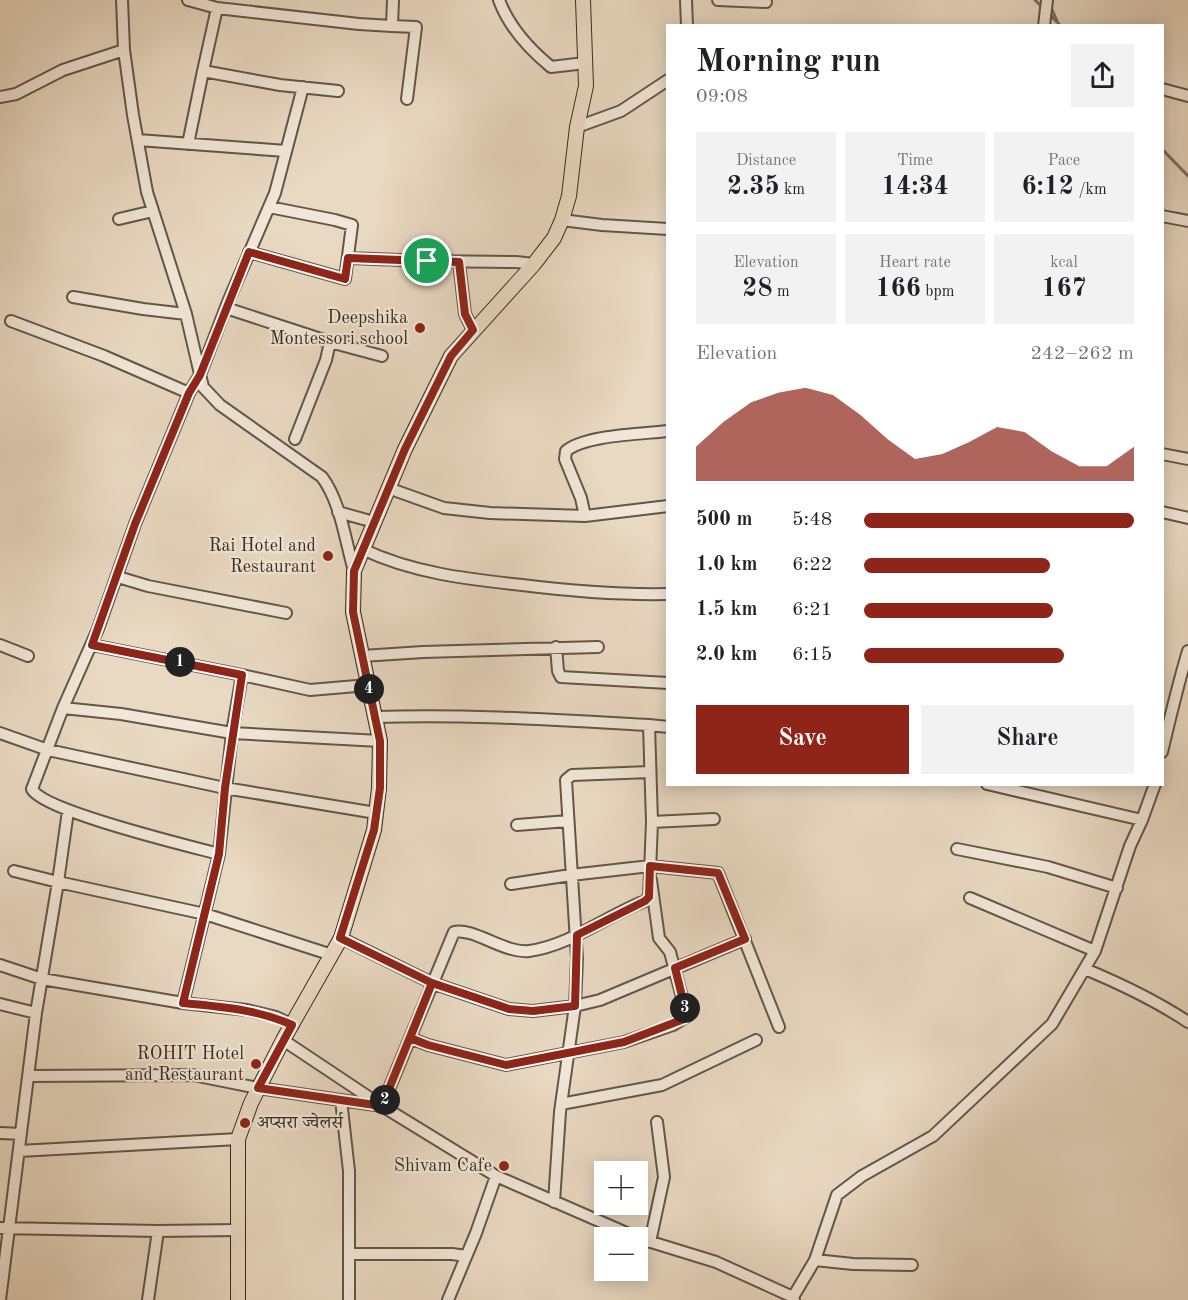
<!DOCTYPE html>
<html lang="en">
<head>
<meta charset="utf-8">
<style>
  body { margin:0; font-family:"Old Standard TT","Noto Serif Devanagari",serif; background:#f2f2f2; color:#202124; height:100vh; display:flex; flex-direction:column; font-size:22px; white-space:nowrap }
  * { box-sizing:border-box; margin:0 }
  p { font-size:20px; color:#757577 }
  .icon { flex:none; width:33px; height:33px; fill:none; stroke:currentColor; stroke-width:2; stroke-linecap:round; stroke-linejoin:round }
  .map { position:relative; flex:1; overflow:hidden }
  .sheet { position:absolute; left:666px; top:24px; width:498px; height:762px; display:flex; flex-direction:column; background:#fff; border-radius:0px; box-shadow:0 3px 15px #0003 }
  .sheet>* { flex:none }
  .buttons { position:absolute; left:594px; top:1161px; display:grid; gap:12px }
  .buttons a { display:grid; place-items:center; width:54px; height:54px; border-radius:0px; background:#fff; box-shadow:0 3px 15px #0003; font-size:30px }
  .pin { position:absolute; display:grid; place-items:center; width:51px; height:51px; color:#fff; margin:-26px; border:3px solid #fff; border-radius:50%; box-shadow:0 2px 6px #0007 }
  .km { position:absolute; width:30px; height:30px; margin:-15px; border-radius:50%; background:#222; color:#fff; font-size:16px; line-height:30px; text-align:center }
  .round { display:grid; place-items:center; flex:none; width:63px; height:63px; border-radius:0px; background:#f2f2f2 }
  .overview { display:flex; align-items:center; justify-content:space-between; height:102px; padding:0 30px }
  h1 { font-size:33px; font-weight:600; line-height:45px }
  .stats { display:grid; grid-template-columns:repeat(3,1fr); gap:9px; height:102px; padding:6px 30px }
  .stats div { display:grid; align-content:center; border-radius:0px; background:#f2f2f2; text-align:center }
  .stats b { font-size:26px; font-weight:600 }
  .stats small { font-size:16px; font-weight:400 }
  .stats p { font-size:16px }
  .chart { height:168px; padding:12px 30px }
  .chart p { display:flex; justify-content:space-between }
  .chart svg { width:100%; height:108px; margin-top:6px; fill:#8f2418; opacity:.7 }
  .primary-button { display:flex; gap:12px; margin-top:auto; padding:12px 30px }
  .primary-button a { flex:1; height:69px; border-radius:0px; background:#8f2418; color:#fff; font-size:24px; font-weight:600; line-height:69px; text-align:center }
  .primary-button a+a { background:#f2f2f2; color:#202124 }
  ul { padding:0 30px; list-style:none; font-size:20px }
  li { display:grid; grid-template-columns:96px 72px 1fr; align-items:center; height:45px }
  li i { height:15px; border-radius:8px; background:#8f2418 }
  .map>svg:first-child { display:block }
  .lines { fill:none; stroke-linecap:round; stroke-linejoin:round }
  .stream { stroke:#7e7060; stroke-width:3 }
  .minor-casing { stroke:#645648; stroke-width:14 }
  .major-casing { stroke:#382b1f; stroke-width:16 }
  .minor { stroke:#f1e6d7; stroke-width:10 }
  .major { stroke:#e9d9c2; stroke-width:14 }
  .route-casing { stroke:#fff; stroke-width:12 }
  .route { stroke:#8f2418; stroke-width:8 }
  .poi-dot { fill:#8f2418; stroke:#f1e6d7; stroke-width:2 }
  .labels { text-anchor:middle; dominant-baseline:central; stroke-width:4.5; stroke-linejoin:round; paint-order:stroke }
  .poi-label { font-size:18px; fill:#382b1f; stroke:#f1e6d7; text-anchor:end }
</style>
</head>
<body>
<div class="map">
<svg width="1188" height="1300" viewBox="0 0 1188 1300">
  <rect width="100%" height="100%" fill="#e9d9c2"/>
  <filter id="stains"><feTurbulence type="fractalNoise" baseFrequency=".00333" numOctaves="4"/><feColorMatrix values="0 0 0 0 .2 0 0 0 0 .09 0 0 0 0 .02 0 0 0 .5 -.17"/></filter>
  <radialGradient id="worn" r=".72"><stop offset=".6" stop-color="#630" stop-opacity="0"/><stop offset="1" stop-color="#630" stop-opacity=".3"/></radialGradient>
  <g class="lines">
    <!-- stream -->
    <path class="stream" d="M 1035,0 L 1043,8
      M 1050,5 L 1057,21
      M 1050,15 L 1059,24
      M 1162,149 L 1188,176"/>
    <!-- minor casing -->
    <g class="minor-casing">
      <path id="minor" d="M 122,0 L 124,50 L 133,115 L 147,192 L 186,314 L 203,387 L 220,405 L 322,477 C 341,503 345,540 354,571
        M 188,0 L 217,8
        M 499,0 C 509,27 529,49 551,67 L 585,63
        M 686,0 L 687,26
        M 718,0 L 766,2
        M 392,26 L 416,27 L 407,99
        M 1044,26 L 1047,0
        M 1162,89 L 1188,96
        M 338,91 L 280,85 L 203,71 L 217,8 L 359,24 L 392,26 L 393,0
        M 0,97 L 16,94 L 63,70 L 124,50
        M 577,127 L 621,111 L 668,80
        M 138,140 L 286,151
        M 188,144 L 203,71
        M 1162,216 L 1188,221
        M 119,219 L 153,211
        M 562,220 L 602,225 L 668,229
        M 249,252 L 345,279 L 352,225 L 335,220 L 269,207
        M 348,258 L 427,261 L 516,262 L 534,264
        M 459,262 L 465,314 L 473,330
        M 73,297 L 143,309 L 186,314
        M 226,308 L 330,342 L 326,360 L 295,439
        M 11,321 L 104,356 L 189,393 L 200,375 L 228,302 L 275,193 L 303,87
        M 330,342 L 382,356
        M 189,393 L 135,524 L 98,629 L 63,708 L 32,789 C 43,811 189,846 219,854
        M 1162,454 L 1188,459
        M 388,488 L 444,508 L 490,513 L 585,516 L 668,506
        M 338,512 L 374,522
        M 1162,512 L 1188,518
        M 585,516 L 581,498 L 565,459 L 566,451 C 585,435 641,434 668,431
        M 362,549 C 413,573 466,579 522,585 C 570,591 618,595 668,594
        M 118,577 L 148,586 L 286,613
        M 0,645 L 28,656
        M 556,647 L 558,671 L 561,677 L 668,683
        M 362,656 L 423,652 L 598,647
        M 242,675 L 310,690 L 368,685
        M 63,708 L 121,714 L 232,733 L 242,675 L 92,645
        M 376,717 C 467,714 558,720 649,725 L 652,822 L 649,897 L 645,901 C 606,916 571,945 529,951 C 505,954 473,927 454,932 L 410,1038
        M 649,725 L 668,727
        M 0,733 L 48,750 L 225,788 L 376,813
        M 1162,752 C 1170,718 1178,684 1188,651
        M 987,784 L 1142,820
        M 652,822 L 714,819
        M 517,825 L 568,821
        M 957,849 L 1048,867 L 1117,888
        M 14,871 L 58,882 L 205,914 L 332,955
        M 511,884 L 571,875 L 650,866 L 718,873 L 779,1027
        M 970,898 L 1095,951
        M 341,938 L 432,983 L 509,1009 L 533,1011 L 575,1006 L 600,1000 L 745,939
        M 0,965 L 42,979 L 183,1003 L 247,1010 L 276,1017 L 293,1025
        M 1085,969 C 1121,984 1155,1000 1188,1022
        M 183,1003 L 219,854 L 232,733 L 380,741
        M 0,1004 L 36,1013
        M 283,1040 L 382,1106 L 496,1176 L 638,1238 L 716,1262 L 793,1297 L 794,1300
        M 29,1076 L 193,1075 L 258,1088 L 382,1106 L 410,1038 L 428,1045 L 506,1065 L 624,1042 L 673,1025 L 687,1016 L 670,952 L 659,938 L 651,880
        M 341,1100 L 349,1171 L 349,1300
        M 561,1104 L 662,1085 L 756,1040
        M 0,1133 L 21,1134
        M 19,1151 L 238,1139
        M 554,1202 L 560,1112 L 575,1006 L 577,958 L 566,780 L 572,775 L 650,772
        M 0,1228 L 158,1231 L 237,1230
        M 650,1242 L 664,1177 L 657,1122
        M 349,1254 L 452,1254 L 466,1256
        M 815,1260 L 853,1264 L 912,1265
        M 793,1297 L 815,1260 L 837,1195 L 862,1176 L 933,1136 L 1052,1024 L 1095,951 L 1130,846 L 1142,820 L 1155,784
        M 0,1300 L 36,1013 L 58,882 L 68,811
        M 148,1300 L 158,1231
        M 448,1300 L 476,1233 L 496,1176"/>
    </g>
    <!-- major casing -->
    <g class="major-casing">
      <path id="major" d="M 238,1300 L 238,1139 L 251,1103 L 283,1040 L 341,938 L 374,830 L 379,788 L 380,741 L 353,612 L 354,571 L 405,449 L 451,356 L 534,264 L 554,238 L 562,220 L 569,196 L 577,127 L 586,86 L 583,0"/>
    </g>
    <!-- minor -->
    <use href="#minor" class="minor"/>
    <!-- major -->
    <use href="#major" class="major"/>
  </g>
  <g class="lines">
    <!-- route casing -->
    <g class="route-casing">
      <path id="route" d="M 427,261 L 348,258 L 345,279 L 249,252 L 200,375 L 189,393 L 135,524 L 92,645 L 242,675 L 225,788 L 219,854 L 183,1003 C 221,1007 257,1009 292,1025 L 258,1088 L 382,1106 L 432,983 L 509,1009 L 533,1011 L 575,1006 L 577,935 L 645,901 L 649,897 L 650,866 L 718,873 L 745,939 L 675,968 L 687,1016 L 684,1019 L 624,1042 L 506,1065 L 428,1045 L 410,1038 L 432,983 L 340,938 L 374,830 L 380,788 L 380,741 L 353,612 L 354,571 L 405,449 L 451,356 L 473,330 L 465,314 L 459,262 L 427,261"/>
    </g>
    <!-- route -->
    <use href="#route" class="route"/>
  </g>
  <!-- markers -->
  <g class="poi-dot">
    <circle cx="420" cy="328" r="6"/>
    <circle cx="328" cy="556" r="6"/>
    <circle cx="256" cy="1064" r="6"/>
    <circle cx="245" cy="1123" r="6"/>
    <circle cx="504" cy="1166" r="6"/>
  </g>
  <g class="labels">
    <!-- poi labels -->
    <g class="poi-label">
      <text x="408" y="318">Deepshika<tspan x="408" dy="21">Montessori school</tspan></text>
      <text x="316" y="546">Rai Hotel and<tspan x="316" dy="21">Restaurant</tspan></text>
      <text x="244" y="1054">ROHIT Hotel<tspan x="244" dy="21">and Restaurant</tspan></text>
      <text x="257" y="1123" text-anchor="start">अप्सरा ज्वेलर्स</text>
      <text x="492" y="1166">Shivam Cafe</text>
    </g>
  </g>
  <rect width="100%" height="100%" filter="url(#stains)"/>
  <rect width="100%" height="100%" fill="url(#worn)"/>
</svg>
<div class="buttons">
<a>+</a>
<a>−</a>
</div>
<div class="pin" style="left:427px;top:261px;background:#1e9e55"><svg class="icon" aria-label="arrive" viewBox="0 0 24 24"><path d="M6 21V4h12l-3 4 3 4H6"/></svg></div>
<b class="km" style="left:180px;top:662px">1</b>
<b class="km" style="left:385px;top:1100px">2</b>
<b class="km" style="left:685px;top:1008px">3</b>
<b class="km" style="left:369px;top:689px">4</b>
<section class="sheet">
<div class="overview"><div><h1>Morning run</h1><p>09:08</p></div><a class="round"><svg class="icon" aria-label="share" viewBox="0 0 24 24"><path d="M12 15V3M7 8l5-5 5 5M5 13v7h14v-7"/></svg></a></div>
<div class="stats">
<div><p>Distance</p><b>2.35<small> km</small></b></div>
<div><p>Time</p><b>14:34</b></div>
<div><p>Pace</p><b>6:12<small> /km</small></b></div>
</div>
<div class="stats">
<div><p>Elevation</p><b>28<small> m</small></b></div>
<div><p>Heart rate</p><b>166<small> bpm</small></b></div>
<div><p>kcal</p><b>167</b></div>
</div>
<div class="chart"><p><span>Elevation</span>242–262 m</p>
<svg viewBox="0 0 160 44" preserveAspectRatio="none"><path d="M0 44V30L10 20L20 12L30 8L40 6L50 9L60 17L70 27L80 35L90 33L100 28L110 22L120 24L130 32L140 38L150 38L160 30V44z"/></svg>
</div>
<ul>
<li><b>500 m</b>5:48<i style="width:100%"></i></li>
<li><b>1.0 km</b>6:22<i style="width:69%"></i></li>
<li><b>1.5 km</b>6:21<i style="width:70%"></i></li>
<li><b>2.0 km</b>6:15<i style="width:74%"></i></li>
</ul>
<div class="primary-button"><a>Save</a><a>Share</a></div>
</section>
</div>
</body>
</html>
